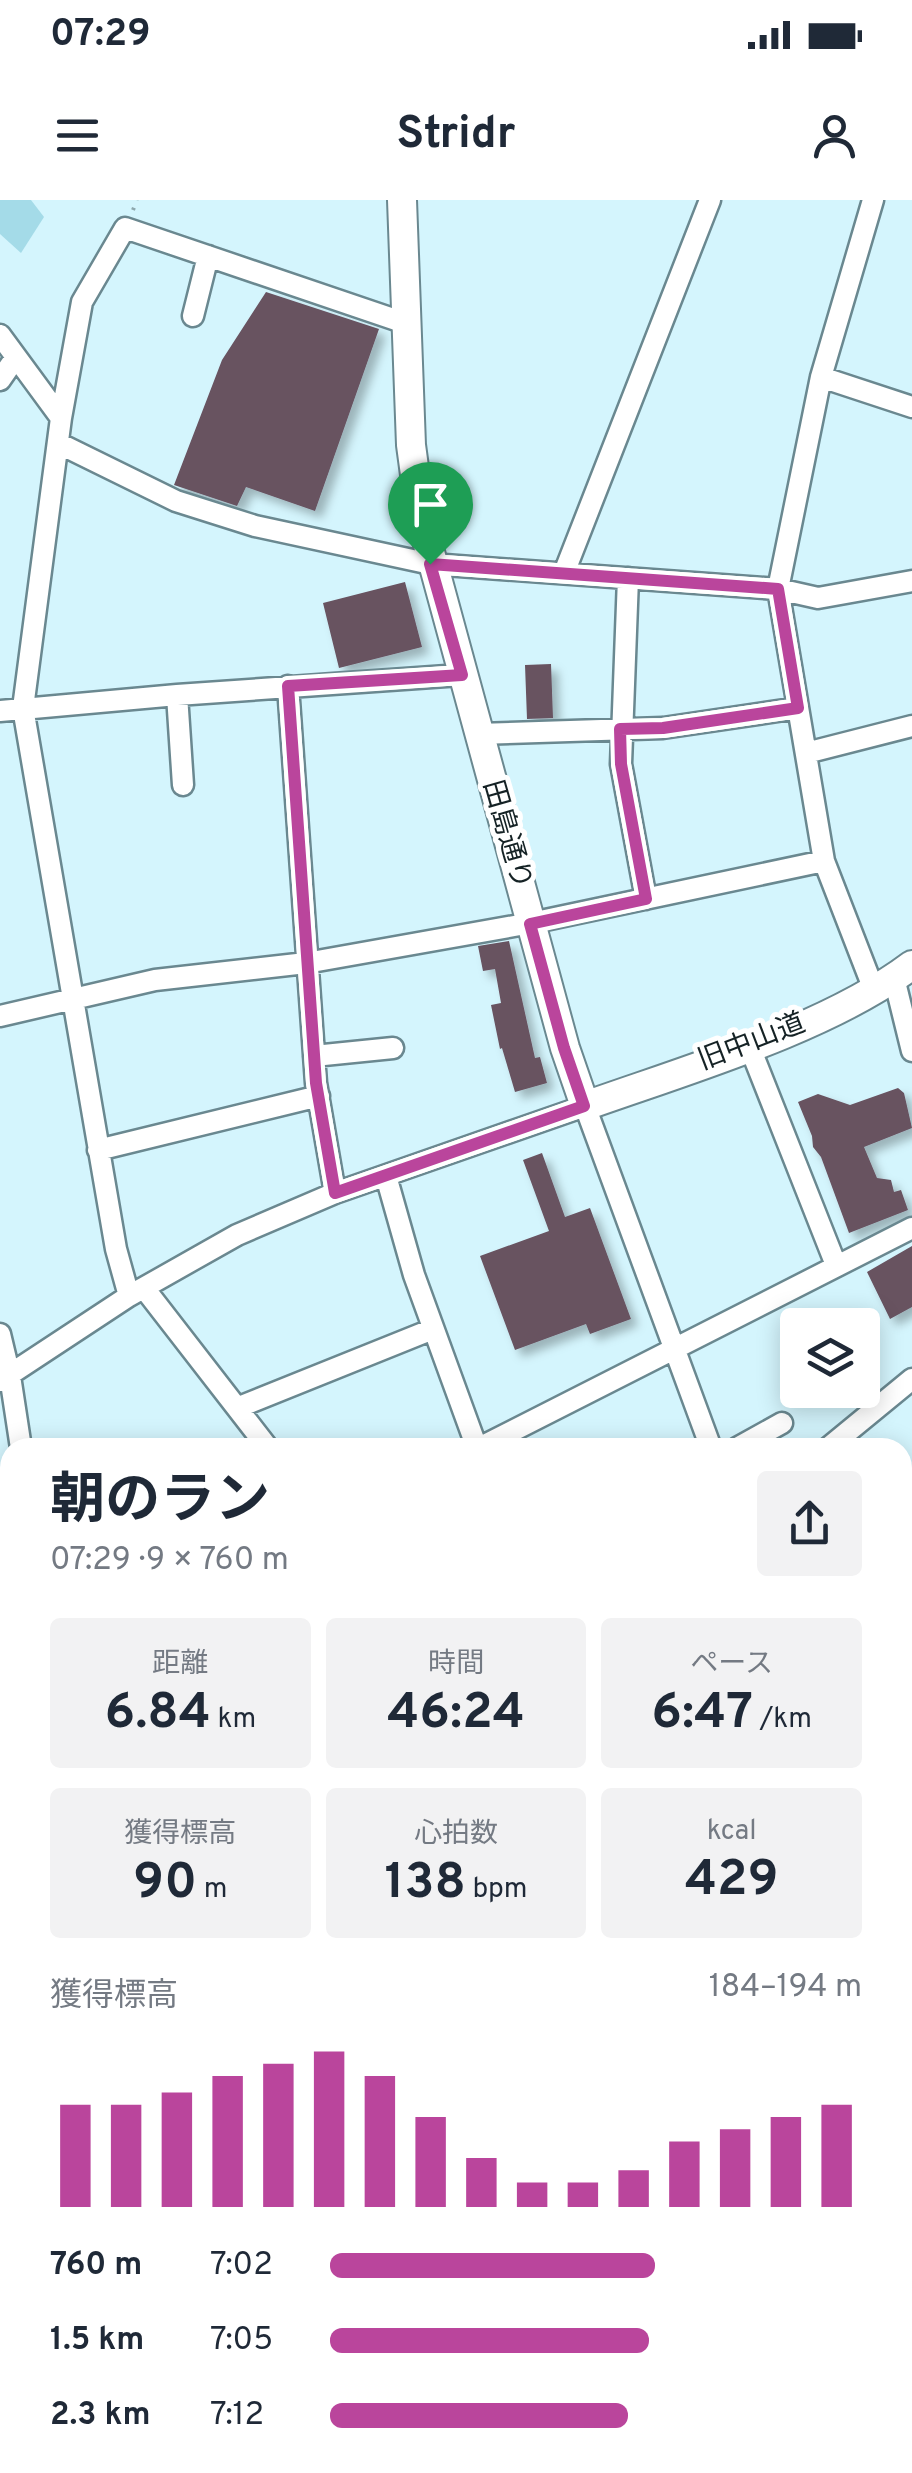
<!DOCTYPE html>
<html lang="ja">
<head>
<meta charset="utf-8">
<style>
  body { margin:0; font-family:Overpass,"Noto Sans JP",sans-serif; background:#f2f2f3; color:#1f2937; height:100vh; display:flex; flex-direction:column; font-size:38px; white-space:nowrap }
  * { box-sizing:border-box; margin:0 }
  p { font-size:32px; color:#747a83 }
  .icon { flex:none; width:55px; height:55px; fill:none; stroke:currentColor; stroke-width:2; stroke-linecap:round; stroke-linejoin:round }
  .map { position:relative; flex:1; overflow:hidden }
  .details { position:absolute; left:0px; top:1238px; width:912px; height:1038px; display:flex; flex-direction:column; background:#fff; border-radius:30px 30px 0 0; box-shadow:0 5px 25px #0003 }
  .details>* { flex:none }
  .buttons { position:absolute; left:780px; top:1108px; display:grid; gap:20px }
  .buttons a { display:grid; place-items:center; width:100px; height:100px; border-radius:10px; background:#fff; box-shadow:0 5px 25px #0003; font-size:50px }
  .pin { position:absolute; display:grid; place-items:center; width:85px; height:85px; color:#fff; margin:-102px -42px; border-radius:50% 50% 50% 0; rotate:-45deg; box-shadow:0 0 10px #0007 }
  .pin .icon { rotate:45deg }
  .round { display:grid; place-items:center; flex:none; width:105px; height:105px; border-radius:10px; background:#f2f2f3 }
  .summary { display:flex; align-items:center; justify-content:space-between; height:170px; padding:0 50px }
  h1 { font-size:55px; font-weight:700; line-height:75px }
  .stats { display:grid; grid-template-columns:repeat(3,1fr); gap:15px; height:170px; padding:10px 50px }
  .stats div { display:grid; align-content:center; border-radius:10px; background:#f2f2f3; text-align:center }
  .stats b { font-size:50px; font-weight:700 }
  .stats small { font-size:28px; font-weight:400 }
  .stats p { font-size:28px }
  .chart { height:280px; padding:20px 50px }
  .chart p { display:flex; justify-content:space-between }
  .chart svg { width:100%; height:180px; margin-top:10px; stroke:#ba459c; stroke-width:6 }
  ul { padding:0 50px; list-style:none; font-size:32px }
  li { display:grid; grid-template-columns:160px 120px 1fr; align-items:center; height:75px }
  li i { height:25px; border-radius:12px; background:#ba459c }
  .status { display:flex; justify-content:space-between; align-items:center; height:70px; padding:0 50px; background:#fff; direction:ltr }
  .status svg { height:28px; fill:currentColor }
  header { display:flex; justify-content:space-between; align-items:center; height:130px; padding:0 50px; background:#fff; font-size:45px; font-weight:700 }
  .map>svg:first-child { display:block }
  .green { fill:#a4dbe8 }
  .building { fill:#675260; filter:url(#shadow) }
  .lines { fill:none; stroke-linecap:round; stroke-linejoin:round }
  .minor-casing { stroke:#6a8890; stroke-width:25 }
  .major-casing { stroke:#6a8890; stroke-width:32 }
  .path { stroke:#8ea8ae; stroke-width:4; stroke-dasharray:2.5 8; stroke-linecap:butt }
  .minor { stroke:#fff; stroke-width:20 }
  .major { stroke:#fff; stroke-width:28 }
  .route-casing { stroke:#fff; stroke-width:20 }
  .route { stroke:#ba459c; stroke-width:12 }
  .labels { text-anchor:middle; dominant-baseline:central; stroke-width:10; stroke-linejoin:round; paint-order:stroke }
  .street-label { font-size:28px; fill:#152225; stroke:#fff }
</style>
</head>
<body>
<div class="status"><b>07:29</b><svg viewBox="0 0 49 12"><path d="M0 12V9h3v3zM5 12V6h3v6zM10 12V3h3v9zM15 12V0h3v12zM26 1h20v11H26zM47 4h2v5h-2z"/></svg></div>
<header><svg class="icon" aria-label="menu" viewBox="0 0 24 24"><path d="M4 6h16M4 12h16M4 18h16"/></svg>Stridr<svg class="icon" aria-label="person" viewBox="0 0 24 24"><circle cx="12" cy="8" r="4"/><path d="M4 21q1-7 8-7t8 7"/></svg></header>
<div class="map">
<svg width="912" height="2273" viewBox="0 0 912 2273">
  <defs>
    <filter id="shadow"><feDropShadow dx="7" dy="7" stdDeviation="5" flood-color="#0004"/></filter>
  </defs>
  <rect width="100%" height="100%" fill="#d4f5fd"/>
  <!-- green -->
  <path class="green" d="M 0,0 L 31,0 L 44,17 L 21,53 L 0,34 Z"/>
  <!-- building -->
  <path class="building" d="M 266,92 L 379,129 L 315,311 L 246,287 L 237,306 L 174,285 L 222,160 Z
    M 405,382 L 422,447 L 339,468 L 323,403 Z
    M 551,464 L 553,518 L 527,519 L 525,465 Z
    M 509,741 L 535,858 L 540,857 L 547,883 L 515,892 L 502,848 L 500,849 L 491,805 L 501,803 L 495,769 L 483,771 L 478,746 Z
    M 898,888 L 904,893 L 912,928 L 864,947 L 877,978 L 891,980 L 894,992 L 901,990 L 908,1010 L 849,1033 L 821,957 L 813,947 L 812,936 L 798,902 L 818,894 L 850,905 Z
    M 542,953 L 565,1017 L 590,1008 L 631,1119 L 590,1134 L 586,1124 L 515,1150 L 480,1056 L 549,1031 L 523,960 Z
    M 912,1046 L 912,1107 L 890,1119 L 867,1072 Z"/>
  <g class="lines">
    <!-- minor casing -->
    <g class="minor-casing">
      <path id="minor" d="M 873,0 L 821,177 L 778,389 L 824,661 L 874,790
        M 193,116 L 208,56
        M 0,135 L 61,218
        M 821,177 L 912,207
        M 0,180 L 16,157
        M 58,243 L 176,301 L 255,326 L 431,364 L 778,389 L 818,398 L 912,381
        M 564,373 L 710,0
        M 628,378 L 621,564 L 646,699
        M 288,486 L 316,883 L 335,993
        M 177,495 L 183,585
        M 0,511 L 177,495 L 461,475
        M 478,534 L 663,528 L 798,508
        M 806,553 L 912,526
        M 894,778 L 912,851
        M 0,816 L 155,780 L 306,763 L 531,723 L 824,661
        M 749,845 L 836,1065
        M 314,856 L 393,848
        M 98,950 L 319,896
        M 386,976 L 414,1075 L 477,1248
        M 144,1088 L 268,1248
        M 129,1096 L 116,1049 L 23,508 L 61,218 L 82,102 L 125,28 L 405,123
        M 0,1134 L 10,1176 L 21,1248
        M 0,1181 L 129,1096 L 237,1035 L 335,993 L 585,906 L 711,1248
        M 239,1207 L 433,1129
        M 479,1248 L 912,1028
        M 737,1248 L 782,1223
        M 828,1248 L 912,1179
        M 0,1374 L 10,1371
        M 902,1434 L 912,1433
        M 902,1582 L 912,1579
        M 902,1750 L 912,1748
        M 902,1892 L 912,1884
        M 902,1977 L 912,1987
        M 902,2162 L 912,2162
        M 871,2265 L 872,2273
        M 1,2273 L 10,1511
        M 308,2273 L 308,2265
        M 597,2273 L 603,2265"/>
    </g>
    <!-- major casing -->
    <g class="major-casing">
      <path id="major" d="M 402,0 L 411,245 L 421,319 L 565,848 L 585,906 C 686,870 827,829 912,765"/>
    </g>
    <!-- path -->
    <path class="path" d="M 133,10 L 137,0"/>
    <!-- minor -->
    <use href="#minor" class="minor"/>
    <!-- major -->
    <use href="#major" class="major"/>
  </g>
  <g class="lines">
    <!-- route casing -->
    <g class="route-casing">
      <path id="route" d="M 430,364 L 778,389 L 798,508 L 663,528 L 620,529 L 621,564 L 646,699 L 530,724 L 564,848 L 584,906 L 335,993 L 316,883 L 288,486 L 462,475 Z"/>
    </g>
    <!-- route -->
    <use href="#route" class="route"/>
  </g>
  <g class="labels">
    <!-- street labels -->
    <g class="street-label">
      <text transform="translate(506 635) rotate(74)">田島通り</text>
      <text transform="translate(752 843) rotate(-21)">旧中山道</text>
    </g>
  </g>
</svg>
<div class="buttons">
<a><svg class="icon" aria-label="layers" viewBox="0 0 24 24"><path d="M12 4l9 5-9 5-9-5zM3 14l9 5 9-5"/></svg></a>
</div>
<div class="pin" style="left:430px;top:364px;background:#1e9e55"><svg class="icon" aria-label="arrive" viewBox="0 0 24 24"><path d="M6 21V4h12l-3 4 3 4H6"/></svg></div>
<section class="details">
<div class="summary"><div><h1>朝のラン</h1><p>07:29 · 9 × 760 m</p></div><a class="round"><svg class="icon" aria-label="share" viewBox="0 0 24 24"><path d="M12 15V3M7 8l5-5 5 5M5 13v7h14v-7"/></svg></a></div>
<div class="stats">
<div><p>距離</p><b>6.84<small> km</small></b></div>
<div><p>時間</p><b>46:24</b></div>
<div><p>ペース</p><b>6:47<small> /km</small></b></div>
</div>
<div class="stats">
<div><p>獲得標高</p><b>90<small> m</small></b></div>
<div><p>心拍数</p><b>138<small> bpm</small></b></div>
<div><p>kcal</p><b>429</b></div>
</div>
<div class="chart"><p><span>獲得標高</span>184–194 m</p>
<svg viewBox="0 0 160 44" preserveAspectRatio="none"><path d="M5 44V19M15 44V19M25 44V16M35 44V12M45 44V9M55 44V6M65 44V12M75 44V22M85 44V32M95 44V38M105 44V38M115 44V35M125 44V28M135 44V25M145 44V22M155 44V19"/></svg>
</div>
<ul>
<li><b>760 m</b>7:02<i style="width:61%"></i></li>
<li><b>1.5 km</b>7:05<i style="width:60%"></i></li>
<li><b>2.3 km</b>7:12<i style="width:56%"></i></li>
</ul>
</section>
</div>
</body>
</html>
